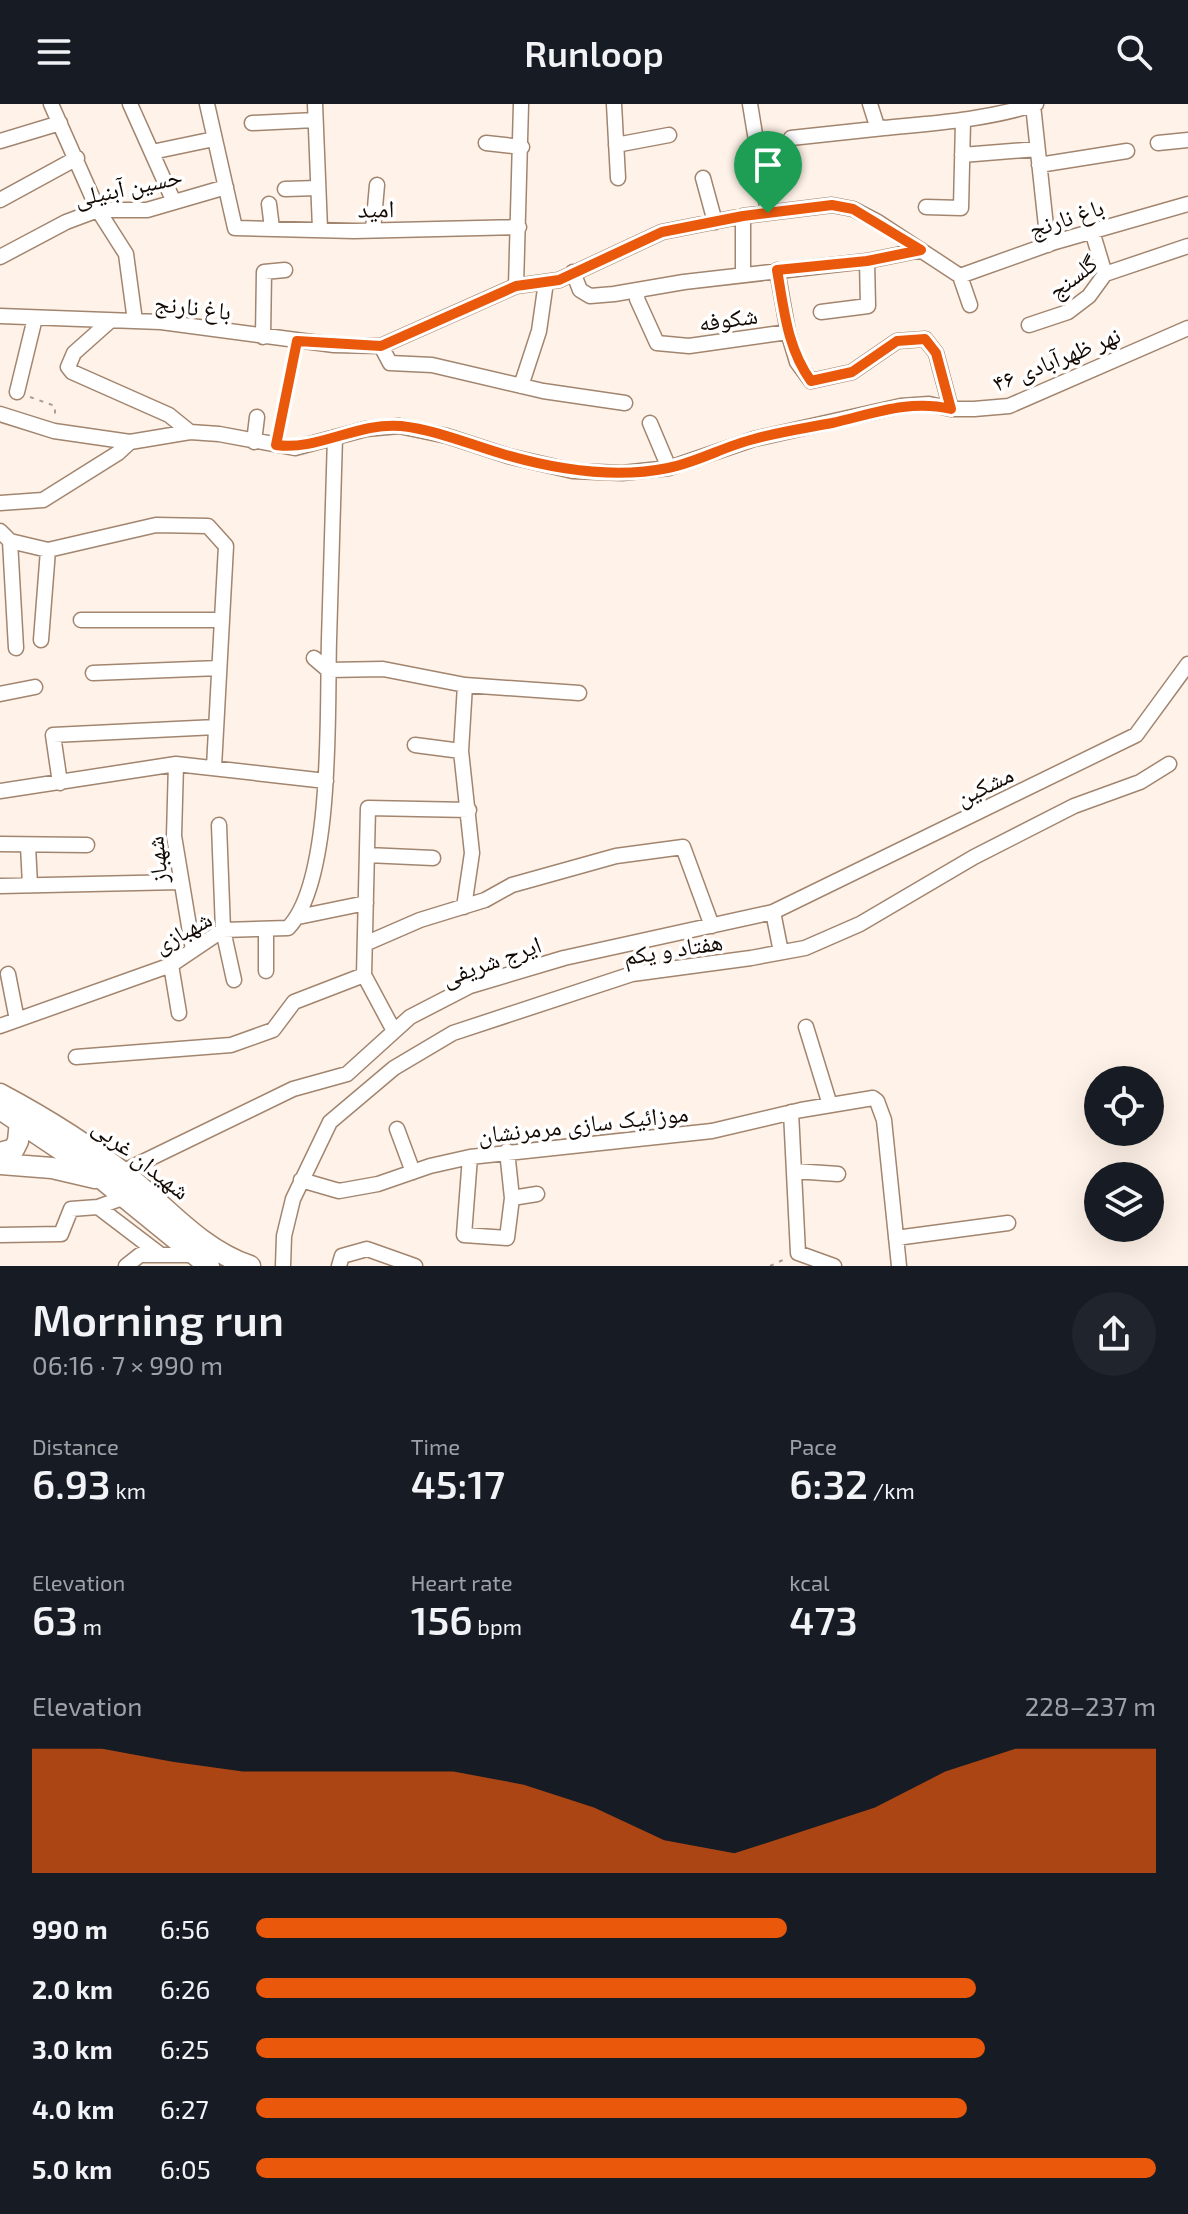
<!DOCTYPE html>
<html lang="en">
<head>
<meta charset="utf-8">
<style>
  body { margin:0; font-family:"Exo 2","Noto Naskh Arabic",sans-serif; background:#20242c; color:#f1f3f6; height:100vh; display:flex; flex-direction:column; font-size:30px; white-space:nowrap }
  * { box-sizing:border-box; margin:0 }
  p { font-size:26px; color:#9ea1a6 }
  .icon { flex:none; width:44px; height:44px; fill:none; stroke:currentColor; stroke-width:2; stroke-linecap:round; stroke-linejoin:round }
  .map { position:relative; height:1162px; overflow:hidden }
  .side { display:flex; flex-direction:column; background:#171b24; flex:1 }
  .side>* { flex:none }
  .fabs { position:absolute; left:1084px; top:962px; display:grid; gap:16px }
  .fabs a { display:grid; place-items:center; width:80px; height:80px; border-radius:50%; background:#171b24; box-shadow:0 8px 32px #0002; font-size:40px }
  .pin { position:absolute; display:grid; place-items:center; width:68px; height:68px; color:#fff; margin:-82px -34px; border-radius:50% 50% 50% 0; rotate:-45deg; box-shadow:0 0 8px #0007 }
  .pin .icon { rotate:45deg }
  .round { display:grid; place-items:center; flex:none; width:84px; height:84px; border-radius:42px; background:#20242c }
  .summary { display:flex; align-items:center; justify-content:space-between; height:136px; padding:0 32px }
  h1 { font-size:44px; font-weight:600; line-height:60px }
  .stats { display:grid; grid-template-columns:repeat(3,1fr); gap:12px; height:136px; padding:8px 32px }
  .stats div { display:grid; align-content:center }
  .stats b { font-size:40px; font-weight:600 }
  .stats small { font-size:22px; font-weight:400 }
  .stats p { font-size:22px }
  .chart { height:224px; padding:16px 32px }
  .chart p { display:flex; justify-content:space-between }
  .chart svg { width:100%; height:144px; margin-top:8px; fill:#ea580c; opacity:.7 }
  ul { padding:0 32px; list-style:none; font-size:26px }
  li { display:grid; grid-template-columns:128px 96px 1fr; align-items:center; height:60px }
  li i { height:20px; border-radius:10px; background:#ea580c }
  header { display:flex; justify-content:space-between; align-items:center; height:104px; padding:0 32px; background:#171b24; font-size:36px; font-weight:600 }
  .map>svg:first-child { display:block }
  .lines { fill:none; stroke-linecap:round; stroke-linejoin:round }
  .street-casing { stroke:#a2856f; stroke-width:17 }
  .secondary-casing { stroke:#a2856f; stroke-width:23 }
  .path { stroke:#a99d94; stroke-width:2; stroke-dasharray:4 6; stroke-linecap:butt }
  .street { stroke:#fff; stroke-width:14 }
  .secondary { stroke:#fff; stroke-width:20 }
  .route-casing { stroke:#fff; stroke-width:16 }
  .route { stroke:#ea580c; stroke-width:10 }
  .labels { text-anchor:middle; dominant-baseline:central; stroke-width:7; stroke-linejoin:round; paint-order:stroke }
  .street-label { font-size:24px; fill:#130903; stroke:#fff }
</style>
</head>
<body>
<header><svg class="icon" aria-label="menu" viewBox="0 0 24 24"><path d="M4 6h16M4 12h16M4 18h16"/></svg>Runloop<svg class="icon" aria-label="search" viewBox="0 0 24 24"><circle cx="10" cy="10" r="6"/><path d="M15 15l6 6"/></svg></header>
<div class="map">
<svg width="1188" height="1162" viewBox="0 0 1188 1162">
  <rect width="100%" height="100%" fill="#fff2e8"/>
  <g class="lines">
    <!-- street casing -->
    <g class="street-casing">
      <path id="street" d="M 51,0 L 98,106 L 126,150 L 135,217
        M 130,0 L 173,96
        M 207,0 L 235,124 L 354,127 L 519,123
        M 315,0 L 320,125
        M 614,0 L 618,74
        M 750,0 L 768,109
        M 870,0 L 877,22 L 884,24 C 936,19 985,16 1036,0
        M 1033,1 L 1048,141
        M 252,19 L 315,16
        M 791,34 L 884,24
        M 0,37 L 60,19
        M 486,39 L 522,43
        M 1158,39 L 1188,36
        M 616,41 L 669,31
        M 152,48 L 214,35
        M 962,51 L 1037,45
        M 1039,61 L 1127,47
        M 703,74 L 715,118
        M 285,85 L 318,84
        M 0,96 L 77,54
        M 269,100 L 272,124
        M 926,103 L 961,104 L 963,17
        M 743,112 L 743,170
        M 373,126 L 377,81
        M 1092,127 L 1105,170
        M 0,153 L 66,118 L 98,106 L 147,106 L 226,83
        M 777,166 L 788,228
        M 573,168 L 580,186 L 590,192 L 614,190 L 684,178 L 867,157 L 921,146
        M 960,172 L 970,201
        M 516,182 L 521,0
        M 638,186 L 637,195 L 657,239 L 689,242 L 788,228 L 797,258 L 811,277 L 852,268 L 897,237 L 925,235 L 936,249 L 951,305
        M 821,208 L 868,202 L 867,157
        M 0,212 L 161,218 L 334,241 L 381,242 L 516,182 L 559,176 L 662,128 L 743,112 L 832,101 L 853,105 L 878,118 L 960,172 L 1055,138 L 1188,100
        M 110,217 L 74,249 L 68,263 L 72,268 L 169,311 L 190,328
        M 1029,221 L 1068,208 L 1089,192 L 1105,170 L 1188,142
        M 263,233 L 264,168 L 285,166
        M 381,242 L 390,259 L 432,261 L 543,287 L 625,299
        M 521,282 L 539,227 L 546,178
        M 17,288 L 35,214
        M 0,310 L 54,327 L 130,338 L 190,328 L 219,330 L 295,344 L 366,325 L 399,322 L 447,332 L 508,352 L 573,367 L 622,369 L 669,364 L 754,335 L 901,302 L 929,300 L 951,305 L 974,305 L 1009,302 L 1188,224
        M 650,319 L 669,364
        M 254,338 L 257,313
        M 0,399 L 43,396 L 118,349 L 130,338
        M 0,427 L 10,437 L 48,446 L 156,421 L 208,422 L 226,442 L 214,663
        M 10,437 L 16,544
        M 81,516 L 222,516
        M 41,536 L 48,446
        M 314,554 L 328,566 L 383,565 L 465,581 L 579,589
        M 93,569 L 219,564
        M 0,590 L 35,583
        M 415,641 L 461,647
        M 176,660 L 174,732 L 193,846
        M 60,679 L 53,631 L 216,623
        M 0,687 L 176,660 L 326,677
        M 219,721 L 223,826 L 234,876
        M 0,740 L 87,741
        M 28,742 L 30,781
        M 367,751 L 433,754
        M 0,782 L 180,778
        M 464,803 L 472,749 L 461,647 L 465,581
        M 773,808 L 781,848
        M 298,813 L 366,799
        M 367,839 L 420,816 L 485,796 L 512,781 L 616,752 L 683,743 L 712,822
        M 171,861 L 179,909
        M 266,867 L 266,825
        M 8,870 L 17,916
        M 364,871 L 394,927
        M 0,922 L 171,861 L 223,826 L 288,824 C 334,777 327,602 329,536 C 331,469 333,401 335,333
        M 806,923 L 830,1001
        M 76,953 L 231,941 L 273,926 L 294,898 L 364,871 L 368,704 L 469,706
        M 791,1008 L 798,1149 L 834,1162
        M 397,1025 L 413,1068
        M 470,1053 L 464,1131 L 507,1134 L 512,1094 L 507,1047
        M 794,1067 L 838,1070
        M 122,1068 L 293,985 L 347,970 L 410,913 L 470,882 L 564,854 L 773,808 L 1136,631 L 1188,560
        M 301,1076 L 339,1087 L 378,1080 L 430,1062 L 470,1053 L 712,1027 L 801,1006 L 873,994 L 877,997 L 884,1016 L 899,1162
        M 512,1094 L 537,1090
        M 98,1103 L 161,1151
        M 0,1131 L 61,1130 L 71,1105 L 98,1103 L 125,1093
        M 896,1134 L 1008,1119
        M 126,1162 L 140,1151 L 196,1151 L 197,1154
        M 283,1162 L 284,1132 L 293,1095 L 330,1018 L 394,964 L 453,929 L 632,870 L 751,854 L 805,844 L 860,820 L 974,753 L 1074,702 L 1140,678 L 1169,660
        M 339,1162 L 342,1152 L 367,1145 L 415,1162"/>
    </g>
    <!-- secondary casing -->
    <g class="secondary-casing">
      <path id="secondary" d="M 0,990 C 45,1014 90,1042 130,1074 C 168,1105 202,1146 250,1162
        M 0,1005 L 91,1066 L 209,1162
        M 0,1049 L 14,1045 L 18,1037 L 20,1017
        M 0,1060 L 52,1064 L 95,1074"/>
    </g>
    <!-- path -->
    <path class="path" d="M 30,293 L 55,302 L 55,313
      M 279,328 L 295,248
      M 770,1162 L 787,1154"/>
    <!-- street -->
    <use href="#street" class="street"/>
    <!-- secondary -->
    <use href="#secondary" class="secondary"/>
  </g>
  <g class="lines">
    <!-- route casing -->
    <g class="route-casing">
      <path id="route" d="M 832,101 L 853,105 L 921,146 L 867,157 L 777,166 C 784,205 787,244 811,277 L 852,268 L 897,237 L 925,235 L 936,249 L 951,305 C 909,295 872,310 832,319 C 806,324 779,328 754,335 C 725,342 698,358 668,364 C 614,375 558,366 506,351 C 471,341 437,326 401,322 C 358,318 318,347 276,341 L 297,237 L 381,242 L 516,182 L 559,176 L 662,128 L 743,112 Z"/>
    </g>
    <!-- route -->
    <use href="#route" class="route"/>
  </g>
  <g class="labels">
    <!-- street labels -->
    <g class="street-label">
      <text transform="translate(128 82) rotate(-12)">حسین آبنیلی</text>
      <text transform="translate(376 104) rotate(-1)">امید</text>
      <text transform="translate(1066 113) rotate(-18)">باغ نارنج</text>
      <text transform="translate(1072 172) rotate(-38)">گلسنج</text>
      <text transform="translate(193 202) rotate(7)">باغ نارنج</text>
      <text transform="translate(728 214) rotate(-8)">شکوفه</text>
      <text transform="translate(1056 254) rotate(-22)">نهر ظهرآبادی ۴۶</text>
      <text transform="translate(984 681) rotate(-26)">مشکین</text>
      <text transform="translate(156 756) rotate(-96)">شهباز</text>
      <text transform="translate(182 827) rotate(-29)">شهبازی</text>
      <text transform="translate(673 844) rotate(-9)">هفتاد و یکم</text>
      <text transform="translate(491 856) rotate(-20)">ایرج شریفی</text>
      <text transform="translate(583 1019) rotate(-6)">موزائیک سازی مرمرنشان</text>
      <text transform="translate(142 1054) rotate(38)">شهیدان غربی</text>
    </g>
  </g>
</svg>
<div class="fabs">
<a><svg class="icon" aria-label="locate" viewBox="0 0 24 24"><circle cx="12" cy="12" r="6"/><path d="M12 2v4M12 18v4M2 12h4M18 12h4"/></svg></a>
<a><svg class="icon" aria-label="layers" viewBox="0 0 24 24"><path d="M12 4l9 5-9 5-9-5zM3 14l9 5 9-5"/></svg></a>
</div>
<div class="pin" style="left:768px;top:109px;background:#1e9e55"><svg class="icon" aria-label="arrive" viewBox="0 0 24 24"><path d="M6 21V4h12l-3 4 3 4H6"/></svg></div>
</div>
<section class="side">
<div class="summary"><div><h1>Morning run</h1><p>06:16 · 7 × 990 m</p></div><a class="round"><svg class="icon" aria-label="share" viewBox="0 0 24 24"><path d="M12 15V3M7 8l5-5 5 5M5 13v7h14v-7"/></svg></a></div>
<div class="stats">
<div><p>Distance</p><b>6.93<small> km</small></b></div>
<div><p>Time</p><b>45:17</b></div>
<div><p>Pace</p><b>6:32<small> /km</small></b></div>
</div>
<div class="stats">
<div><p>Elevation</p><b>63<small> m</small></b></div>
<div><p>Heart rate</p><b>156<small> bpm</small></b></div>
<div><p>kcal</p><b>473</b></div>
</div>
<div class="chart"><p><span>Elevation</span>228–237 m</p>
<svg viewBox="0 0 160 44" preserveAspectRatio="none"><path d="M0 44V6L10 6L20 10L30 13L40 13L50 13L60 13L70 17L80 24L90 34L100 38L110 31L120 24L130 13L140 6L150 6L160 6V44z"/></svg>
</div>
<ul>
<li><b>990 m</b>6:56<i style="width:59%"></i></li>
<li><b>2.0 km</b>6:26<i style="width:80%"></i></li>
<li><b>3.0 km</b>6:25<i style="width:81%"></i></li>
<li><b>4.0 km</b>6:27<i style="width:79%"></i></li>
<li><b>5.0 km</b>6:05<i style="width:100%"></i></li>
</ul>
</section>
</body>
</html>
